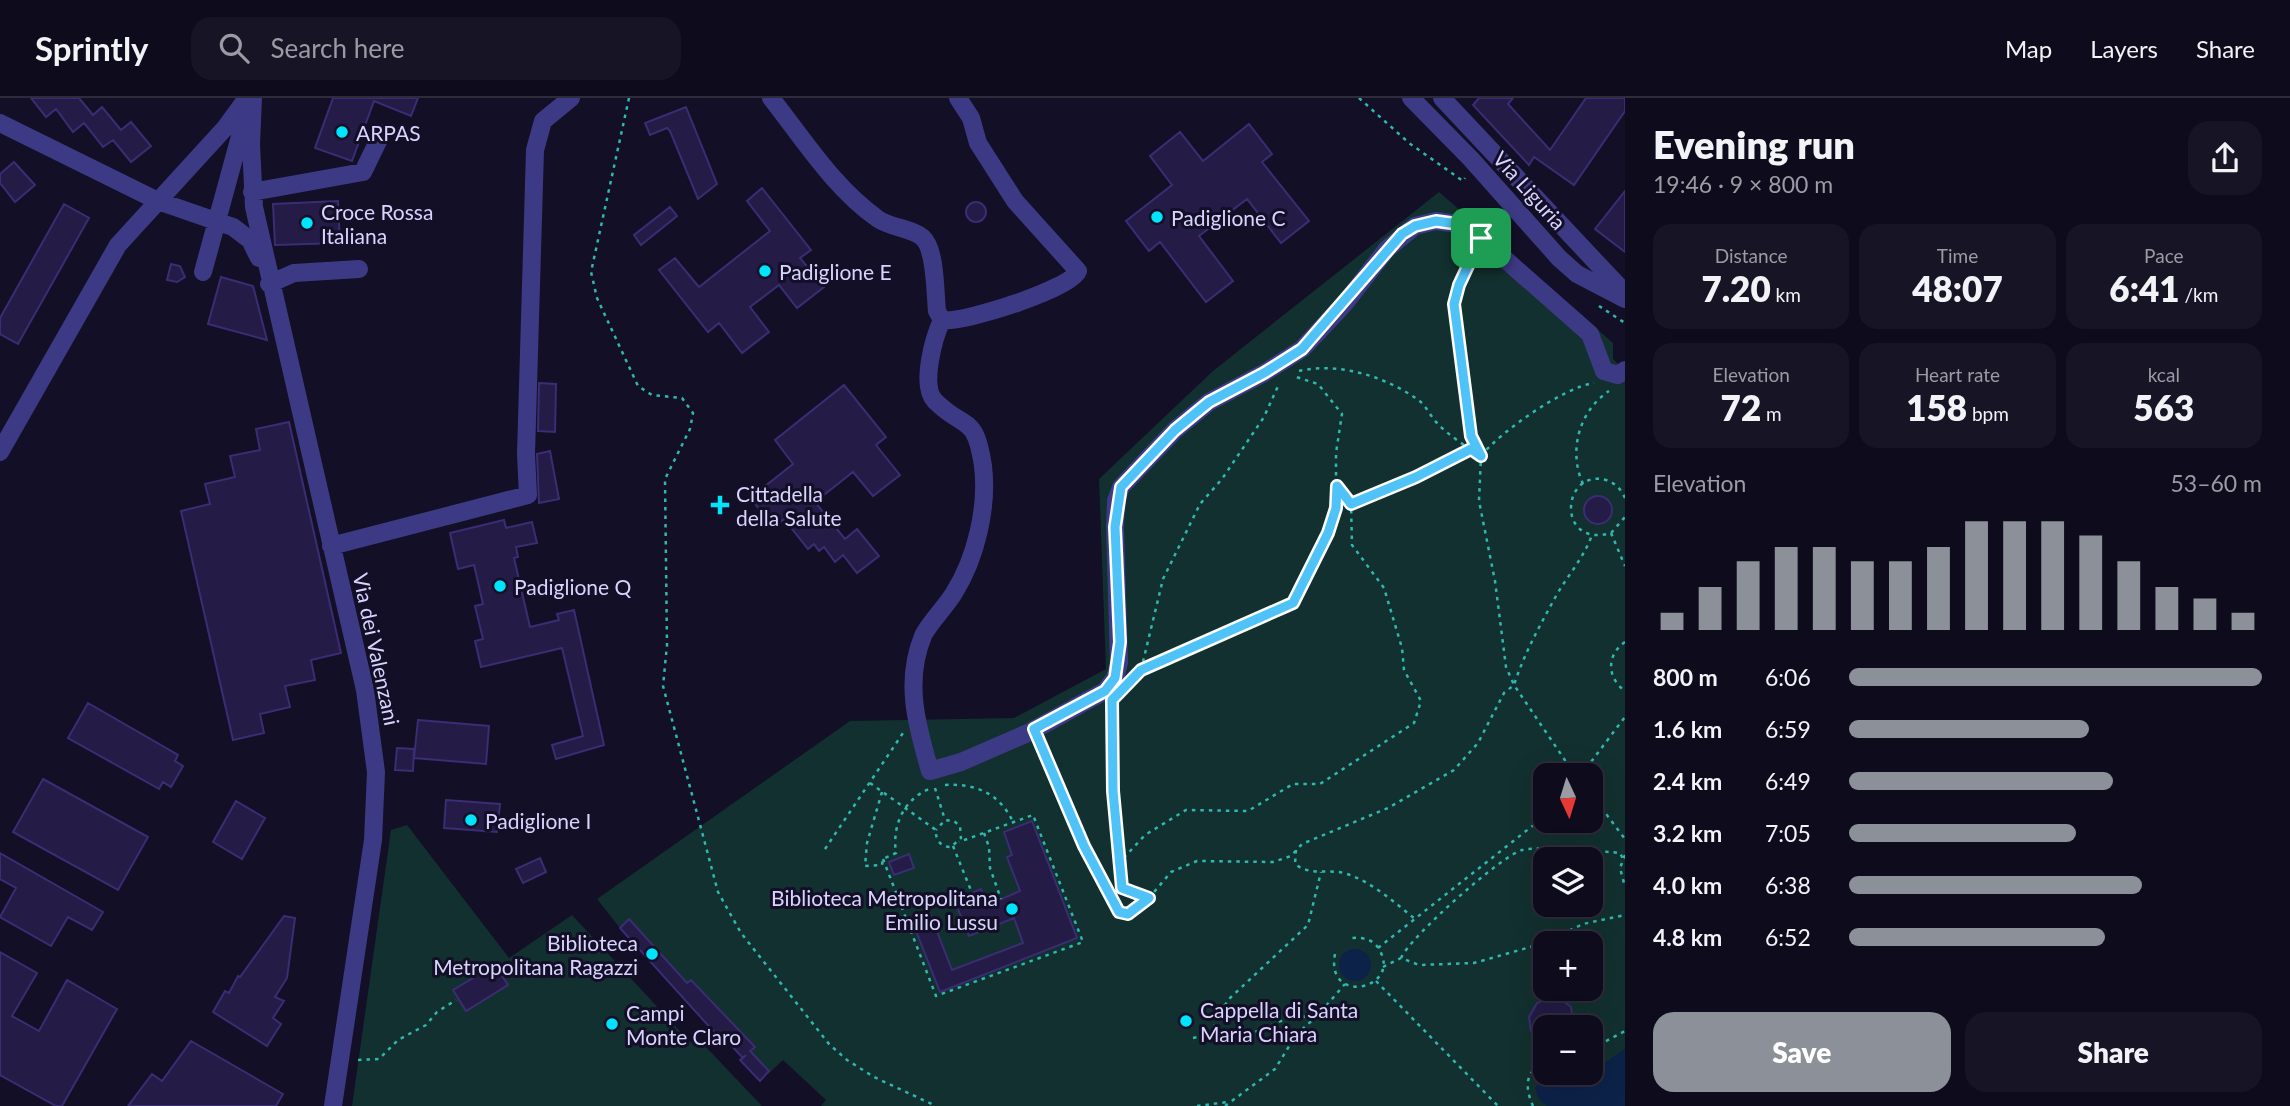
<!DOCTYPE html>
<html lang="en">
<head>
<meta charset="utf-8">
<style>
  body { margin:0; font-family:Lato,sans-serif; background:#171425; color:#f1f3f6; height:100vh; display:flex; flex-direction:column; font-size:26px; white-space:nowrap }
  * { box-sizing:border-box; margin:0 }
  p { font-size:23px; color:#9b9ba3 }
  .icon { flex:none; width:38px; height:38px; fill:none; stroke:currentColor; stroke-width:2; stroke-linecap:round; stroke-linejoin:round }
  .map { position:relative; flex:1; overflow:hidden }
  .details { display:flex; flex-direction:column; background:#0e0b1c; width:665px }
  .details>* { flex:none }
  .needle { width:46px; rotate:176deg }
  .controls { position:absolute; left:1533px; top:665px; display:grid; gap:14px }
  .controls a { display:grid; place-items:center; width:70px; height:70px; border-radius:14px; background:#0e0b1c; box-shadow:0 7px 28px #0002,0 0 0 2px #2e2b3b; font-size:35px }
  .pin { position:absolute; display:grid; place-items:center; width:60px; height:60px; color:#fff; margin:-30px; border-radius:14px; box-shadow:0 4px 10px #0006 }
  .round { display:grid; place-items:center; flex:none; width:74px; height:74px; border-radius:21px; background:#171425 }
  .overview { display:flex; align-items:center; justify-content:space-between; height:119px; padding:0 28px }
  h1 { font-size:38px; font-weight:800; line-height:52px }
  .figures { display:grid; grid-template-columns:repeat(3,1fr); gap:10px; height:119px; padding:7px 28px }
  .figures div { display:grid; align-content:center; border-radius:18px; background:#171425; text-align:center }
  .figures b { font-size:35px; font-weight:800 }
  .figures small { font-size:19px; font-weight:400 }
  .figures p { font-size:19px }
  .chart { height:196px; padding:14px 28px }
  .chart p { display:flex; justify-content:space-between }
  .chart svg { width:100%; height:126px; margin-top:7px; stroke:#8c9099; stroke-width:6 }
  .primary-button { display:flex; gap:14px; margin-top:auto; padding:14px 28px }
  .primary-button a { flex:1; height:80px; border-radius:21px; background:#8c9099; color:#fff; font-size:28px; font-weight:800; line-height:80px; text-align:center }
  .primary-button a+a { background:#171425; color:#f1f3f6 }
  ul { padding:0 28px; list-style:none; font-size:23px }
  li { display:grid; grid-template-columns:112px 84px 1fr; align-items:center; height:52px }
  li i { height:18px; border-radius:9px; background:#8c9099 }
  header { display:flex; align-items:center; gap:42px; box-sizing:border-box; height:98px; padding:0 35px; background:#0e0b1c; border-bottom:2px solid #2e2b3b }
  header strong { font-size:33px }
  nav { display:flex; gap:38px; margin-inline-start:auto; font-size:24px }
  .search { width:490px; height:63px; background:#171425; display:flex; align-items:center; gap:18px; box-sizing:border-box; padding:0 24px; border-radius:21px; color:#9b9ba3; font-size:26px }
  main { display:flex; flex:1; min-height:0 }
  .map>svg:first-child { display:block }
  .green { fill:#12302f; fill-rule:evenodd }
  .water { fill:#0c2248 }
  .building { fill:#241b47; stroke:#3b2d73; stroke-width:2 }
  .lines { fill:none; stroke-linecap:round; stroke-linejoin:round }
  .path { stroke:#2fb8b0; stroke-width:2.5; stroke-dasharray:3.5 5; stroke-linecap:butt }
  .minor { stroke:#3d3a85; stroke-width:18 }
  .route-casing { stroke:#fff; stroke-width:14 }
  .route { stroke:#4fc3f7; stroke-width:9 }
  .poi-dot { fill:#00e5ff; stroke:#130f26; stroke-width:2.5 }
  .labels { text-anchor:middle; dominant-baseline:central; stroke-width:6; stroke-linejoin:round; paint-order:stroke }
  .poi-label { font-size:21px; fill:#d9d4ff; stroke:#130f26; text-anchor:start }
  .street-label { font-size:21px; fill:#d9d4ff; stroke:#130f26 }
</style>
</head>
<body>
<header>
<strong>Sprintly</strong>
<div class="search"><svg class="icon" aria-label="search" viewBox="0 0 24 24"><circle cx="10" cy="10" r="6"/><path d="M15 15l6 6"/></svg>Search here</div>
<nav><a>Map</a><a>Layers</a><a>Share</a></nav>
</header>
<main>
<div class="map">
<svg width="1625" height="1008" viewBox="0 0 1625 1008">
  <rect width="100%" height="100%" fill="#130f26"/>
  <!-- green -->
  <path class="green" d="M 1439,94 L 1613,245 L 1613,261 L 1625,272 L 1625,1008 L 821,1008 L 826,1002 L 783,962 L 768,976 L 769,973 L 750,953 L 755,949 L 691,882 L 687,885 L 629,821 L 620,830 L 597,801 L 850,623 L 1014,620 L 1106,571 L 1099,381 L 1213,273 ZM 1545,677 L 1591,677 L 1591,723 L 1545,723 ZM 1545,761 L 1591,761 L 1591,807 L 1545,807 ZM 1545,845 L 1591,845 L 1591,891 L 1545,891 ZM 1545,929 L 1591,929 L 1591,975 L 1545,975 Z
    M 407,727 L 509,860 L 572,817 L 690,944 L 705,948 L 762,1008 L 352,1008 L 391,732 Z"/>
  <!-- water -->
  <path class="water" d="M1339 867a16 16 0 1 1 32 0a16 16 0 1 1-32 0Z
    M 1625,951 L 1625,1008 L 1547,1008 L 1539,1001 L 1535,990 L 1547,975 C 1592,980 1590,974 1625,951 Z"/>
  <!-- building -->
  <path class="building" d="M 31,0 L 79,0 L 93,17 L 102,9 L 121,32 L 131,24 L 151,48 L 131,64 L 113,42 L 103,49 L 84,25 L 73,34 L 56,11 L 46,19 Z
    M 333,0 L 418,0 L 411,18 L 374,3 L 352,63 L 315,50 Z
    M 1479,0 L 1513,0 L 1508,6 L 1550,52 L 1586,0 L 1625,0 L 1625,13 L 1574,87 L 1534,59 L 1529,67 L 1473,7 Z
    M 686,9 L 717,86 L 698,101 L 670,33 L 667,30 L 650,37 L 645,25 Z
    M 1249,26 L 1272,56 L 1262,64 L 1309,123 L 1281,145 L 1247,101 L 1199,138 L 1233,183 L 1206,204 L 1160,144 L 1149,153 L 1126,123 L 1172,87 L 1150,58 L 1180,34 L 1203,63 Z
    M 14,64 L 35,87 L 15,104 L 0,85 L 0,76 Z
    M 762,90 L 811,152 L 800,160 L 824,189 L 797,210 L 779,187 L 750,209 L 769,234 L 742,255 L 719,225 L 708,234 L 659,172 L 675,160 L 699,189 L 770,133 L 747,103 Z
    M 1625,93 L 1625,154 L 1595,131 Z
    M 338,103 L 340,145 L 275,147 L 273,106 Z
    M966 114a10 10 0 1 1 20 0a10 10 0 1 1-20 0Z
    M 64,106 L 89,120 L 18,246 L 0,236 L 0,220 Z
    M 670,109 L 677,118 L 641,147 L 634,137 Z
    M 171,166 L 180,168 L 185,179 L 177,184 L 167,182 Z
    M 221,179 L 253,188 L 267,242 L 208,226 Z
    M 539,285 L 556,286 L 555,334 L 538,333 Z
    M 844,287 L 886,339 L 876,347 L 900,377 L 873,398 L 853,374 L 815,404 L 845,441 L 857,431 L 879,458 L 857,475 L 843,457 L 835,464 L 824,449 L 819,453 L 814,446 L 808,451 L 784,421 L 774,429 L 750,400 L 793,366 L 775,342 Z
    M 289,324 L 341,555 L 311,562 L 315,582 L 285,588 L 290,609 L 260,616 L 264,635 L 233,642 L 181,413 L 210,406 L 205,386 L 235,379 L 230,358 L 260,352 L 256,331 Z
    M 550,353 L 559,401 L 539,405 L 537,356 Z
    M1584 412a14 14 0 1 1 28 0a14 14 0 1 1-28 0Z
    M 504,422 L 506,430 L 532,424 L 537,445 L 516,449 L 518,459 L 514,460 L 530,529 L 559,522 L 557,516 L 574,512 L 604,647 L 556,661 L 552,647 L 583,638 L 562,550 L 481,569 L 475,543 L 483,541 L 475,508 L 483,506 L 474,467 L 458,471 L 450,435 Z
    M 88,605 L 178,657 L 175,663 L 183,668 L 171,689 L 163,684 L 159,691 L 68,640 Z
    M 418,622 L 489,628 L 486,666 L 414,660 Z
    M 397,650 L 414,651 L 413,673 L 395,672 Z
    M 43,681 L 148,739 L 118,792 L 13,734 Z
    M 446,702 L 500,706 L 497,734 L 444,730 Z
    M 236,703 L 265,720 L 242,761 L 213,744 Z
    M 1032,723 L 1077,840 L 940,894 L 911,820 L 929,813 L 952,872 L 1023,845 L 1014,820 L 969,838 L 957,809 L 967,805 L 964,798 L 981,791 L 984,799 L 994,795 L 997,803 L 1020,793 L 1007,759 L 1012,757 L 1004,734 Z
    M 0,755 L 103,814 L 92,832 L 68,819 L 51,848 L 0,819 L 16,790 L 0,781 Z
    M 909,756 L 914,770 L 894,777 L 889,764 Z
    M 540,760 L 546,774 L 523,785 L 516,771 Z
    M 284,818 L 295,820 L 287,880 L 275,899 L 284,903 L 273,920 L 281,926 L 267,948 L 213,914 L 225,893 L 229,895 L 238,878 L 240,879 Z
    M 629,821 L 687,885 L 691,882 L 755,949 L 750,953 L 769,973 L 760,983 L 740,962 L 746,957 L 743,960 L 727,943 L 724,945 L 620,830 Z
    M 0,854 L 37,875 L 12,918 L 39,933 L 67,882 L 117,911 L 62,1008 L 56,1008 L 0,977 Z
    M 495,867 L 508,887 L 466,913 L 453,892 Z
    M 1551,899 L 1562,902 L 1571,909 L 1574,929 L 1545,929 L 1545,950 L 1531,933 L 1529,919 L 1537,905 Z
    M 191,943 L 283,996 L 276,1008 L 128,1008 L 152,976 L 162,983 Z"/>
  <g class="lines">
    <!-- path -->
    <path class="path" d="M 629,0 L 591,174 L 597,200 L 638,288 L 652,297 L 682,300 L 693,315 L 690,331 L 665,381 L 667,547 L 663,588 L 718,794 L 741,835 L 829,946 L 847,962 L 874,979 L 936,1008
      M 1359,0 L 1409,45 L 1463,83 L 1465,80
      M 1599,208 L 1625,225
      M 1299,273 C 1338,264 1384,278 1417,301 C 1426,307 1430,318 1437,325 C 1449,338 1466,348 1480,358
      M 1481,358 C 1500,334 1564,289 1594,285
      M 1583,386 C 1568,353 1579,313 1609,293
      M 1625,400 C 1621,391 1615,385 1606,382 C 1561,370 1556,451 1611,435 L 1625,419
      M 1351,406 L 1416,378 L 1471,351
      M 1611,435 L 1625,468
      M 1625,544 C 1606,557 1607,580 1625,593
      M 1141,572 L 1163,481 L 1200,406 L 1222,381 L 1264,319 L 1279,286
      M 1133,580 L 1141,572 L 1293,505 L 1318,458 L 1336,410 L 1336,355 L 1342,316 L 1318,286 L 1293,278
      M 1112,610 L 1113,693 L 1122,790 L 1149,800
      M 1040,646 L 1084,748 L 1119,814 L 1128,816 L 1149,800 L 1171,774 L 1197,763 L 1273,764 L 1291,758 L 1302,746 L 1388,710 L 1454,672 L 1478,645 L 1504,595 L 1514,587 L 1506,569 L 1495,483 L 1479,403 L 1481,358 L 1471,338 L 1459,261 L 1454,207 L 1473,156
      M 1575,677 L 1514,587 C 1524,556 1540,527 1556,498 C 1568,477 1583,461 1592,437
      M 1581,677 L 1625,619
      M 870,685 L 936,732 C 935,742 941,749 951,749 L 961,740 L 960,728 L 954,723 L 945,722 L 936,732
      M 945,687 C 976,685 1000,696 1013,724
      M 935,690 L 945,722
      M 882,694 L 867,745 L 865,768 L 882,767 L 883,761 L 896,755 C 892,728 903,702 929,691
      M 1591,696 L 1625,741
      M 984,735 L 989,749 L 990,770 L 1001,801
      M 953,748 L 972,795
      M 825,751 L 903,635
      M 1296,752 L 1295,766 C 1310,778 1327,771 1344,775 C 1371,783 1394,804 1415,821
      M 1625,757 L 1620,770 L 1625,789
      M 883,761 L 936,898 L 1083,844 L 1033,717 L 959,744
      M 1118,766 L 1145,737 L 1186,712 L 1248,713 L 1293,686 L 1320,686 L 1414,625 L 1421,603 L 1404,572 L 1402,550 L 1384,490 L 1352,447 L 1351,406 L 1338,389
      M 1378,850 L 1545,718
      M 1335,856 C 1325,908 1401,891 1380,853 C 1375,842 1364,839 1352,840
      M 1401,860 C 1410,839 1501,758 1522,752 C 1539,748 1601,753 1620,755 L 1623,761
      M 1383,869 L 1401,860 L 1419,867 L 1474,865 L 1541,846 L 1583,826 L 1625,817
      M 1376,883 L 1498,1008
      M 1213,936 L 1255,934 L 1286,921 L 1318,917
      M 1193,940 L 1212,936 L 1217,918 L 1230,900 L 1308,827 L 1321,774
      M 1591,951 L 1625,933
      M 358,962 L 379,961 L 398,942 L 426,927 L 437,914 L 456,902
      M 1197,1008 L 1228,1004
      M 1225,1008 L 1275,971 L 1296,937 L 1318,917 L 1345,886
      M 1533,1008 C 1525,990 1524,973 1545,965"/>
    <!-- minor -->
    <path class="minor" d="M 253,0 L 251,46 L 254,109 L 365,592 L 376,674 L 373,742 L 333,1008
      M 771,0 C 804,42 834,90 878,121 C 891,130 912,130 923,140 C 936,152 935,196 937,213 L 942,222
      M 1411,0 L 1471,61 L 1559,160 L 1577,176 L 1625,201
      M 1442,0 L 1625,195
      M 0,25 L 158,103 L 233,129 L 250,142 L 259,160
      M 252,94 L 363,74 L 382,35
      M 203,174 L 245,20
      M 269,186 L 294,175 L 359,171
      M 942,222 C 934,239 920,288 935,303 C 965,333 975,315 983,368 C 988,409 976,460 954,495 C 947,507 927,528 923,538 C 904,584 917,628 930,673 L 961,664 L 1030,634 L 1090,601 L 1105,593 L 1115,580 L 1119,565 L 1115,429 L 1116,403 L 1121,389 L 1175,332 L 1209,304 L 1264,275 L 1302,251 L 1345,205 L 1387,151 L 1415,128 L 1436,123 L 1458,126 L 1481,140 L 1590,236 L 1604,273 L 1618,277 L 1625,272
      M 942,222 C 962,226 1073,190 1078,173 L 1015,103 L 978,45 L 971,20 L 958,0
      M 0,354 L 118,147 L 225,30 L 247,0
      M 331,448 L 528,397 L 526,356 L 535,52 L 543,23 L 571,0"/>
  </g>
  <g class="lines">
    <!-- route casing -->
    <g class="route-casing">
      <path id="route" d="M 1436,123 L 1458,126 L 1481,140 L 1459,187 L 1454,206 L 1471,338 L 1481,358 L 1471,351 L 1416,379 L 1351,406 L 1337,388 L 1336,410 L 1328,435 L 1293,505 L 1141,572 L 1112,602 L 1113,693 L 1122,790 L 1149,800 L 1128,816 L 1119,814 L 1084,748 L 1034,631 L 1105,593 L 1115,580 L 1120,544 L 1115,429 L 1121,389 L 1175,332 L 1209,304 L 1264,275 L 1302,251 L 1402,136 L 1415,128 Z"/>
    </g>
    <!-- route -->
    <use href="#route" class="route"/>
  </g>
  <!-- markers -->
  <g class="poi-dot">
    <circle cx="342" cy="34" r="7"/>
    <circle cx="1157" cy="119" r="7"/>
    <circle cx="307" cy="125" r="7"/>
    <circle cx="765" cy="173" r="7"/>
    <path d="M716.5 396.5h7v7h7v7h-7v7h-7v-7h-7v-7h7z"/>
    <circle cx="500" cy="488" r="7"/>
    <circle cx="471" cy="722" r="7"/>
    <circle cx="1012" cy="811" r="7"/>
    <circle cx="652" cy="856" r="7"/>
    <circle cx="1186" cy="923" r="7"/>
    <circle cx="612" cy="926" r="7"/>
  </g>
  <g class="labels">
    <!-- poi labels -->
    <g class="poi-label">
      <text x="356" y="34">ARPAS</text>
      <text x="321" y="113">Croce Rossa<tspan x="321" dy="24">Italiana</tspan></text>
      <text x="1171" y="119">Padiglione C</text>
      <text x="779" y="173">Padiglione E</text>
      <text x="736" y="395">Cittadella<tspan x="736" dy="24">della Salute</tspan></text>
      <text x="514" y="488">Padiglione Q</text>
      <text x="485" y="722">Padiglione I</text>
      <text x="998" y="799" text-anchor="end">Biblioteca Metropolitana<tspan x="998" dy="24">Emilio Lussu</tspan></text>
      <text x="638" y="844" text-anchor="end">Biblioteca<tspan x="638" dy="24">Metropolitana Ragazzi</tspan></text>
      <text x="1200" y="911">Cappella di Santa<tspan x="1200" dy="24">Maria Chiara</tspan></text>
      <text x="626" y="914">Campi<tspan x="626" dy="24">Monte Claro</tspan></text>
    </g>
    <!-- street labels -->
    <g class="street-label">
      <text transform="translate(1530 92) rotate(48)">Via Liguria</text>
      <text transform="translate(377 551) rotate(78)">Via dei Valenzani</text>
    </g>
  </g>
</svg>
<div class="controls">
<a><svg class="needle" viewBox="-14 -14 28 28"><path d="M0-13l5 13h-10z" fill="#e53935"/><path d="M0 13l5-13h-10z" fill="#9b9ba3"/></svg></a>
<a><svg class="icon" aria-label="layers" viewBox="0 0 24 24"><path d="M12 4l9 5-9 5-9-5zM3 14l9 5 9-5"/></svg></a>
<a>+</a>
<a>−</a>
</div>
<div class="pin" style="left:1481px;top:140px;background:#1e9e55"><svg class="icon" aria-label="arrive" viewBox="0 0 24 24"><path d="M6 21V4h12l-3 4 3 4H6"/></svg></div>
</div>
<section class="details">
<div class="overview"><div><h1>Evening run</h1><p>19:46 · 9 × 800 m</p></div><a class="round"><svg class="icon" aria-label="share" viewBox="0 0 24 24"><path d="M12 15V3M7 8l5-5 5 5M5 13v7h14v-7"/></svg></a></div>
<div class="figures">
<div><p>Distance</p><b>7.20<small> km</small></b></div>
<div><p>Time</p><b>48:07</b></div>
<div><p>Pace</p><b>6:41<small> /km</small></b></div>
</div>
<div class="figures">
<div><p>Elevation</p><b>72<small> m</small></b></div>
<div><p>Heart rate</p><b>158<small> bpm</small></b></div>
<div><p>kcal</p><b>563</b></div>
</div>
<div class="chart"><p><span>Elevation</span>53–60 m</p>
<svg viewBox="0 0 160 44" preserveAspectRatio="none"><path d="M5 44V38M15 44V29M25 44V20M35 44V15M45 44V15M55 44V20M65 44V20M75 44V15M85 44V6M95 44V6M105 44V6M115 44V11M125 44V20M135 44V29M145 44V33M155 44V38"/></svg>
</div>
<ul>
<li><b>800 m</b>6:06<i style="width:100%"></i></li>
<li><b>1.6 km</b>6:59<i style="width:58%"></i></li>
<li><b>2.4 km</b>6:49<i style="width:64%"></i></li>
<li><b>3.2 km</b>7:05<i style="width:55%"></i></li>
<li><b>4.0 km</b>6:38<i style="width:71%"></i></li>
<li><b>4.8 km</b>6:52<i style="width:62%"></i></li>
</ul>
<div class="primary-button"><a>Save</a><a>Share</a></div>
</section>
</main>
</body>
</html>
